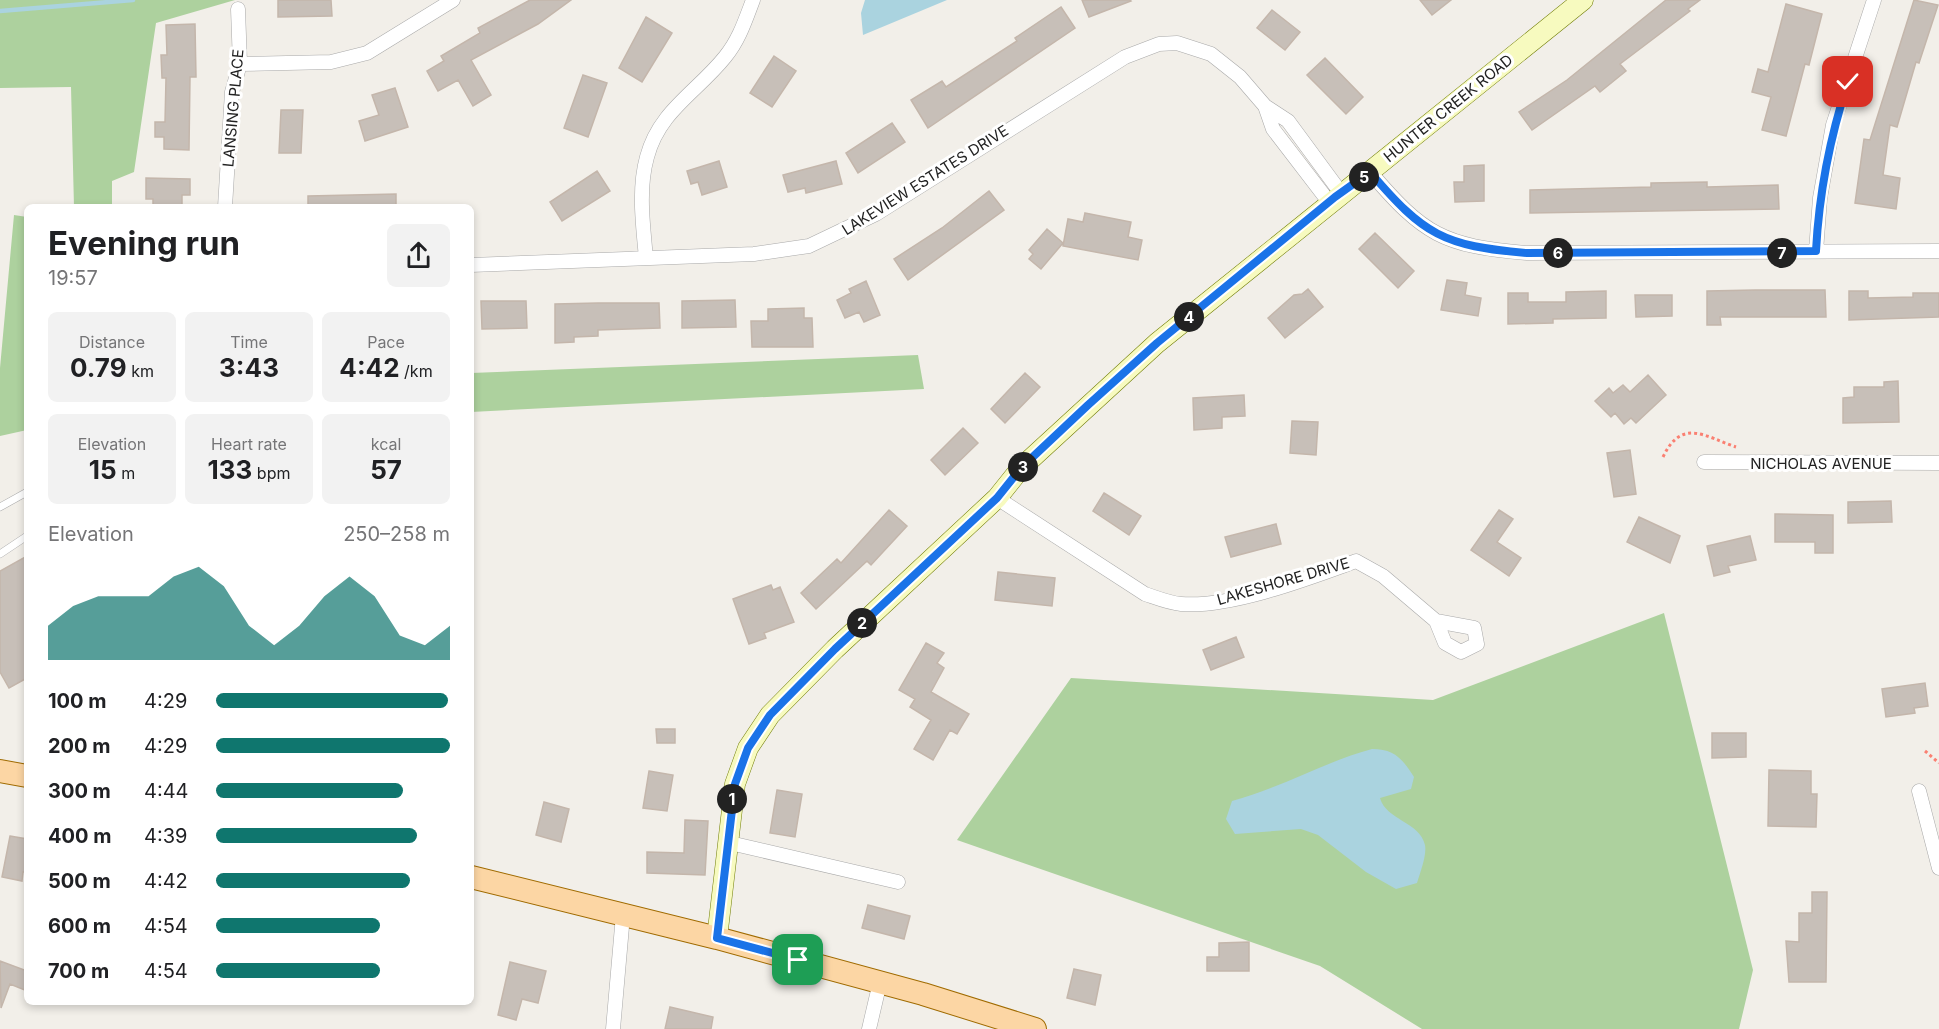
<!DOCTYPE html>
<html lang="en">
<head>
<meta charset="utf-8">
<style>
  body { margin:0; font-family:Inter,sans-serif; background:#f2f2f2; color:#202124; height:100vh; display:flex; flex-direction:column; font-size:22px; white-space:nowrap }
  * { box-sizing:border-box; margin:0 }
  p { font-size:20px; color:#757577 }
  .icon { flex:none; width:33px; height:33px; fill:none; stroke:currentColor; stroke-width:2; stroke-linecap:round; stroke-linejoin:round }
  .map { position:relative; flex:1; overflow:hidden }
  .details { position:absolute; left:24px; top:204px; width:450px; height:801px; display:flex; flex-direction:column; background:#fff; border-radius:9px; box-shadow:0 3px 9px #0003 }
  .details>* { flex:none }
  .pin { position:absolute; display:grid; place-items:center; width:51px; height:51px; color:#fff; margin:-26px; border-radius:12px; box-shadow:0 3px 9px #0006 }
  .km { position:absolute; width:30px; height:30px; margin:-15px; border-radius:50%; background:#222; color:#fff; font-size:16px; line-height:30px; text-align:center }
  .round { display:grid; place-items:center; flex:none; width:63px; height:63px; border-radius:9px; background:#f2f2f2 }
  .headline { display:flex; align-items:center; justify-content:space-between; height:102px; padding:0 24px }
  h1 { font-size:33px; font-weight:700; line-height:45px }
  .stats { display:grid; grid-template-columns:repeat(3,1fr); gap:9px; height:102px; padding:6px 24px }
  .stats div { display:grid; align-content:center; border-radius:9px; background:#f2f2f2; text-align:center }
  .stats b { font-size:26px; font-weight:700 }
  .stats small { font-size:16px; font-weight:400 }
  .stats p { font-size:16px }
  .chart { height:168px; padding:12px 24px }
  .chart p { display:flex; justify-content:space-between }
  .chart svg { width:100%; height:108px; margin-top:6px; fill:#0f766e; opacity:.7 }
  ul { padding:0 24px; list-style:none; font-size:20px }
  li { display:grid; grid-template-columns:96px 72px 1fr; align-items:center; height:45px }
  li i { height:15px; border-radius:8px; background:#0f766e }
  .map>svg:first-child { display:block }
  .forest { fill:#add19e }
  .water { fill:#aad3df }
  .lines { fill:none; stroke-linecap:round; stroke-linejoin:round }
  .stream { stroke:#aad3df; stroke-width:4.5 }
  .building { fill:#c7bfb8; stroke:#c4b6ab; stroke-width:1.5 }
  .lane-casing { stroke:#a9a9a9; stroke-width:8 }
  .street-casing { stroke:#a9a9a9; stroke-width:15 }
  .secondary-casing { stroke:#707d05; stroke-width:21 }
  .primary-casing { stroke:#a06b00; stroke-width:24 }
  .path { stroke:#fa8072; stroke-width:3; stroke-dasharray:3 3; stroke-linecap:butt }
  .lane { stroke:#fff; stroke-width:7 }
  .street { stroke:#fff; stroke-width:14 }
  .secondary { stroke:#f7fabf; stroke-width:20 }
  .primary { stroke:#fcd6a4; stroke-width:22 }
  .route-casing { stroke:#fff; stroke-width:12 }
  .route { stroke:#1a73e8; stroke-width:8 }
  .labels { text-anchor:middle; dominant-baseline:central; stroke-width:6; stroke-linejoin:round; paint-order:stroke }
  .street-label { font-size:15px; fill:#222; stroke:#fff }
</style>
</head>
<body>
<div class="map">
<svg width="1939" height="1029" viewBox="0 0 1939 1029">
  <rect width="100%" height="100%" fill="#f2efe9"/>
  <!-- forest -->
  <path class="forest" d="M 0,0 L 235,0 L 156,23 L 134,172 L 112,181 L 112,207 L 74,207 L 71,87 L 0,88 Z
    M 14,215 L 27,217 L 27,430 L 0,436 L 0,368 Z
    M 918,355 L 924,389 L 471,412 L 471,373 Z
    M 1664,613 L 1753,970 L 1739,1029 L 1422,1029 L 1320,966 L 957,840 L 1071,678 L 1433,700 Z"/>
  <!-- water -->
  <path class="water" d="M 865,0 L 947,0 L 863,35 L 861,13 Z
    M 1372,749 C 1394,749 1402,758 1414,777 L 1411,789 L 1380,798 C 1386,820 1420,822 1425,845 C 1427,855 1420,873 1417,883 L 1396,889 L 1366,872 L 1318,835 L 1301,829 L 1235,834 L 1226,819 L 1232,801 C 1281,788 1324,762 1372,749 Z"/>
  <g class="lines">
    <!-- stream -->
    <path class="stream" d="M 0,11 L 133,0"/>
  </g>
  <!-- building -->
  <path class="building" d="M 278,0 L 331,0 L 332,16 L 278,17 Z
    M 530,0 L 571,0 L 538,24 L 471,60 L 491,95 L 473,106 L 458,80 L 438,91 L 427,71 L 444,61 L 441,56 L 480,33 L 478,28 Z
    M 1082,0 L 1130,0 L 1131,1 L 1089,17 Z
    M 1420,0 L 1451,0 L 1432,15 Z
    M 1666,0 L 1700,0 L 1688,9 L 1690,11 L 1620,64 L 1626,71 L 1600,92 L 1595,86 L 1532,130 L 1519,112 L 1567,80 Z
    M 1914,0 L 1938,5 L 1919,63 L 1916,62 L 1897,127 L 1890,125 L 1883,175 L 1900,178 L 1896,209 L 1855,203 L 1864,139 L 1870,140 Z
    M 1786,4 L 1822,14 L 1809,65 L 1805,64 L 1786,136 L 1762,130 L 1771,97 L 1752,92 L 1758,69 L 1768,72 Z
    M 1061,7 L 1075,28 L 928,128 L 911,100 L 942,81 L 946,87 L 1017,41 L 1015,38 Z
    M 1272,10 L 1300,32 L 1285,50 L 1257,28 Z
    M 646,17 L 672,33 L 642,82 L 619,68 Z
    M 195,24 L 196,77 L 190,77 L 189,150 L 164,149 L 164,137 L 155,137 L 155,122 L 165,122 L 166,78 L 162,78 L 161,55 L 167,55 L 166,25 Z
    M 774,56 L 796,71 L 772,107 L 750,93 Z
    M 1325,58 L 1363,97 L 1346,114 L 1307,75 Z
    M 583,75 L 607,83 L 588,137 L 564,128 Z
    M 395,88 L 408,127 L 365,141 L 359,121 L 379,115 L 372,95 Z
    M 281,110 L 303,110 L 301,153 L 279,153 Z
    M 892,123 L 905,142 L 858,173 L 846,153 Z
    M 719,161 L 727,187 L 702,195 L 698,182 L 691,184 L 687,171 Z
    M 836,161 L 842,184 L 806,193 L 805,188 L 788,192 L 783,175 Z
    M 1484,165 L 1484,201 L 1455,202 L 1454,182 L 1464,182 L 1464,166 Z
    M 597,171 L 610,191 L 562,221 L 550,202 Z
    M 146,178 L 190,179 L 190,195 L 182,195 L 182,207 L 153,207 L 153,199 L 146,199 Z
    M 1707,182 L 1707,187 L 1778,185 L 1779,209 L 1530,213 L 1530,190 L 1651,187 L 1651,183 Z
    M 989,191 L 1004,210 L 908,280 L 894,259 L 942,228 Z
    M 396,194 L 396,207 L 308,207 L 308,196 Z
    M 1085,213 L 1131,222 L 1128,237 L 1142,240 L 1138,260 L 1063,246 L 1068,219 L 1083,222 Z
    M 1047,229 L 1063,243 L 1041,269 L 1029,259 L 1033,254 L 1029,250 Z
    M 1375,233 L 1414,271 L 1398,288 L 1359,249 Z
    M 1447,280 L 1467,283 L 1465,295 L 1481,298 L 1478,316 L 1441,310 Z
    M 866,281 L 880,315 L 864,322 L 859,312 L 845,318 L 837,300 L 851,293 L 849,289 Z
    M 1308,289 L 1323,307 L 1285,338 L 1268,318 L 1294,295 L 1302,294 Z
    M 1755,290 L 1825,290 L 1826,317 L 1720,317 L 1721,325 L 1707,325 L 1707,291 Z
    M 1606,291 L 1606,318 L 1553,319 L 1553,323 L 1508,324 L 1508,293 L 1528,293 L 1528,302 L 1566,302 L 1566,292 Z
    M 1849,291 L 1868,291 L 1868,298 L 1913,297 L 1913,293 L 1939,293 L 1939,317 L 1849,320 Z
    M 1635,295 L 1672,295 L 1672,316 L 1636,317 Z
    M 735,300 L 736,327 L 682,328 L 682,301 Z
    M 481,301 L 526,301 L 527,328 L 482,329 Z
    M 598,303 L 659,303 L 660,328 L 598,330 L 598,336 L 574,337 L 574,342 L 555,343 L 555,304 Z
    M 804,308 L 804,318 L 812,318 L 813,347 L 752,347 L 751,321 L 768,321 L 768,309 Z
    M 1025,373 L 1040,387 L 1005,423 L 991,409 Z
    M 1648,375 L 1666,395 L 1636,423 L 1631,418 L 1624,424 L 1615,413 L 1611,417 L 1595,401 L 1609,388 L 1613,393 L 1623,385 L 1630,392 Z
    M 1898,381 L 1899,422 L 1843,423 L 1843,398 L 1854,397 L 1854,387 L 1884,387 L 1884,382 Z
    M 1244,395 L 1245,416 L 1222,417 L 1222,428 L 1194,430 L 1193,398 Z
    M 1292,421 L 1318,422 L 1316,455 L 1290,453 Z
    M 963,428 L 978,443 L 945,475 L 931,460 Z
    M 1630,450 L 1636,494 L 1614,497 L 1607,453 Z
    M 1104,493 L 1141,516 L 1129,535 L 1093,511 Z
    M 1891,501 L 1892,522 L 1848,523 L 1848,502 Z
    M 889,510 L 907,526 L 871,565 L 867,561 L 816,609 L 801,593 L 837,559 L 841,563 Z
    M 1499,510 L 1513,519 L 1497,542 L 1521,558 L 1509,576 L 1471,550 Z
    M 1775,514 L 1833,515 L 1833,553 L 1815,553 L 1815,542 L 1775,542 Z
    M 1639,517 L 1680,536 L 1670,563 L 1627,542 Z
    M 1276,524 L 1281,544 L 1231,557 L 1225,537 Z
    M 1750,536 L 1756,560 L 1728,566 L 1730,572 L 1714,576 L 1707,546 Z
    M 27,556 L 27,678 L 9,688 L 0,672 L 0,571 Z
    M 998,572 L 1055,578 L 1052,606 L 995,600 Z
    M 771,585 L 773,590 L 780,587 L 794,622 L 764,633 L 766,638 L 749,644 L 733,599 Z
    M 1236,637 L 1244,657 L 1211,670 L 1203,650 Z
    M 926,643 L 944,653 L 937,663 L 944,668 L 931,692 L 969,714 L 957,734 L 950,730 L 933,760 L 914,749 L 931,720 L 910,707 L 915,699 L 899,690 Z
    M 1925,683 L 1928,706 L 1914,708 L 1915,713 L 1886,717 L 1882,689 Z
    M 656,729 L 675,729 L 675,743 L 657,743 Z
    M 1712,733 L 1746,733 L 1746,757 L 1712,758 Z
    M 1769,770 L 1811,771 L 1811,794 L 1817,794 L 1816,827 L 1768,826 Z
    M 649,771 L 673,775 L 667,811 L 643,808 Z
    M 777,790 L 802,794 L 795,837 L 770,833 Z
    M 544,802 L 569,809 L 561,842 L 536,835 Z
    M 685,820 L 708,821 L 705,875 L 647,873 L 647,852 L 684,853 Z
    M 10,836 L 27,839 L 27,872 L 23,872 L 22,881 L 2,877 Z
    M 1812,892 L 1827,892 L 1826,982 L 1789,982 L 1786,941 L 1799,942 L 1799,913 L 1812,913 Z
    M 868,905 L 910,916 L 904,939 L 862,928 Z
    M 1249,942 L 1249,971 L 1207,971 L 1207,957 L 1219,957 L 1219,943 Z
    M 0,961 L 27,971 L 27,991 L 10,984 L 1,1008 Z
    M 510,962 L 546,971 L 538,1003 L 522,999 L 516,1020 L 498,1015 Z
    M 1074,969 L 1101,975 L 1095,1005 L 1067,998 Z
    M 670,1007 L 713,1017 L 711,1029 L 665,1029 Z"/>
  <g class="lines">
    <!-- lane casing -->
    <g class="lane-casing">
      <path id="lane" d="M 0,507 L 27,492
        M 0,554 L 27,536"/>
    </g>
    <!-- street casing -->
    <g class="street-casing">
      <path id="street" d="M 240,64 L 331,62 L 367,53 L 453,0
        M 1265,106 L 1273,129 L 1329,202
        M 1370,172 C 1424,235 1443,246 1527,253 L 1939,251
        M 225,207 L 232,92 L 240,64 L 238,9
        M 1816,251 L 1820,198 L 1833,125 L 1874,0
        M 646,258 C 643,225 638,189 647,157 C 659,111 697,92 725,57 C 739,40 745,21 753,0
        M 471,265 L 754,254 L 809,246 L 876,214 L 1125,57 L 1159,44 L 1177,43 L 1211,54 L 1240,77 L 1265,106 L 1288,121 L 1341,193
        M 1704,462 L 1939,463
        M 997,498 L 1145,594 C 1157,598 1169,603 1181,604 C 1231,608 1309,578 1356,561 L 1383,576 L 1436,621
        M 1436,621 L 1474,628 L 1477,644 L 1461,652 L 1445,643 Z
        M 1919,791 L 1939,868
        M 730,843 L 898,882
        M 613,1029 L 623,915
        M 869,1029 L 880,982"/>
    </g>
    <!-- secondary casing -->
    <g class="secondary-casing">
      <path id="secondary" d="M 717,938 L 735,784 L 748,748 L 770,715 L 835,649 L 997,498 L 1021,468 L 1157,343 L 1583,0"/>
    </g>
    <!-- primary casing -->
    <g class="primary-casing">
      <path id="primary" d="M 0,771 L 27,776
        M 471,877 L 717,938 L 923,994 L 1035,1029"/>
    </g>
    <!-- path -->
    <path class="path" d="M 1663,457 C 1682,417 1706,437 1736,447
      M 1925,751 L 1939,763"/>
    <!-- lane -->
    <use href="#lane" class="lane"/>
    <!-- street -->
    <use href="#street" class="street"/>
    <!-- secondary -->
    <use href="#secondary" class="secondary"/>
    <!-- primary -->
    <use href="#primary" class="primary"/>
  </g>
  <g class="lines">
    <!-- route casing -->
    <g class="route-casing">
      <path id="route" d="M 798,960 L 717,938 L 735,784 L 748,748 L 770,715 L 835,649 L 997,498 L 1021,468 L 1088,405 L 1157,343 L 1335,197 L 1370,172 C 1424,235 1443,246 1527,253 L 1816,251 C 1819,193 1830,137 1848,82"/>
    </g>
    <!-- route -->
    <use href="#route" class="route"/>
  </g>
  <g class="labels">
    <!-- street labels -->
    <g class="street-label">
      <text transform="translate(233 108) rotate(-85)">LANSING PLACE</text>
      <text transform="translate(1448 108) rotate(-39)">HUNTER CREEK ROAD</text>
      <text transform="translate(925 180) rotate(-32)">LAKEVIEW ESTATES DRIVE</text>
      <text x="1821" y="463">NICHOLAS AVENUE</text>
      <text transform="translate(1283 581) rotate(-16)">LAKESHORE DRIVE</text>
    </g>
  </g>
</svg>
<div class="pin" style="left:798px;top:960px;background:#1e9e55"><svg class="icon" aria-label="arrive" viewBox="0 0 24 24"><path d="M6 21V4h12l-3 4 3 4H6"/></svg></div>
<div class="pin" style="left:1848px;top:82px;background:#d93025"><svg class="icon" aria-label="check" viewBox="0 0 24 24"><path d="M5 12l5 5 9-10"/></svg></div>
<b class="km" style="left:732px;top:799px">1</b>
<b class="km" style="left:862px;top:623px">2</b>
<b class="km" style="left:1023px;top:467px">3</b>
<b class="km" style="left:1189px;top:317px">4</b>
<b class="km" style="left:1364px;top:177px">5</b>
<b class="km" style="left:1558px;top:253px">6</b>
<b class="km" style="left:1782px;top:253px">7</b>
<section class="details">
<div class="headline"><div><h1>Evening run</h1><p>19:57</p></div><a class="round"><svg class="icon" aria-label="share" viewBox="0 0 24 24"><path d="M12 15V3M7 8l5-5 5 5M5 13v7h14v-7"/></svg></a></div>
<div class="stats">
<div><p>Distance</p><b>0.79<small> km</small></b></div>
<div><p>Time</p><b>3:43</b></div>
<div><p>Pace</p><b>4:42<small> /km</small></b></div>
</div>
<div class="stats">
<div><p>Elevation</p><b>15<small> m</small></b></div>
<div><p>Heart rate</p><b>133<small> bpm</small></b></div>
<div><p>kcal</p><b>57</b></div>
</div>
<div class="chart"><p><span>Elevation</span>250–258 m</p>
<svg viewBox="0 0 160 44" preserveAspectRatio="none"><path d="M0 44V30L10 22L20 18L30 18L40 18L50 10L60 6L70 14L80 30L90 38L100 30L110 18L120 10L130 18L140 34L150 38L160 30V44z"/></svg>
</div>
<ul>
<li><b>100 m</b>4:29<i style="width:99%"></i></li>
<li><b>200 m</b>4:29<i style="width:100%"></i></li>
<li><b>300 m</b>4:44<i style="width:80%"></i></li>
<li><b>400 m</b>4:39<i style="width:86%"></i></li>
<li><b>500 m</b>4:42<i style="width:83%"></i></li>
<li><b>600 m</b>4:54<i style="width:70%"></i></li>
<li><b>700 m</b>4:54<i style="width:70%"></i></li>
</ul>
</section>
</div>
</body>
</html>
